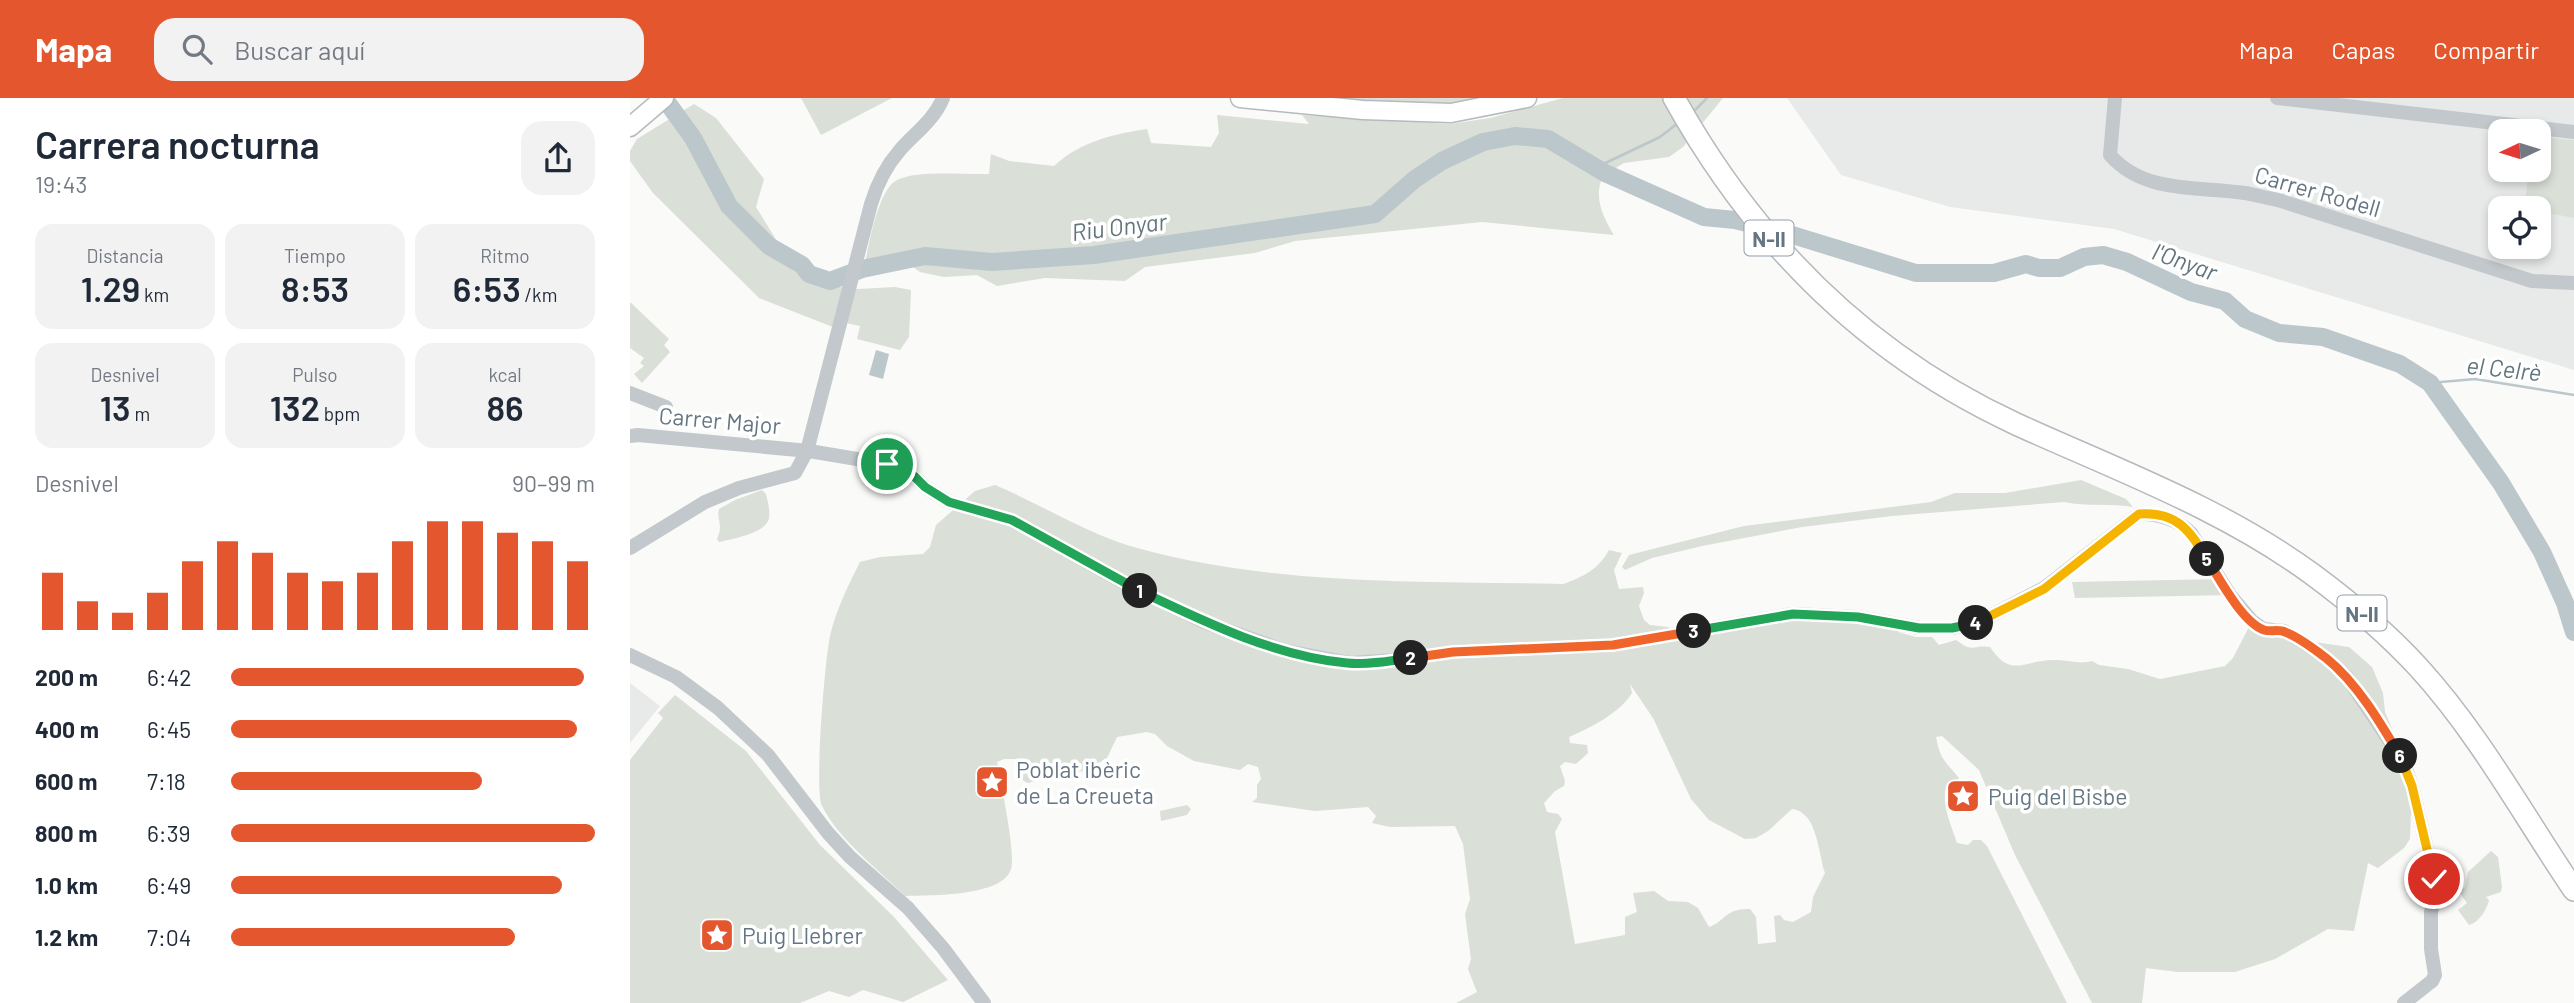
<!DOCTYPE html>
<html lang="es">
<head>
<meta charset="utf-8">
<style>
  body { margin:0; font-family:Barlow,sans-serif; background:#f2f2f3; color:#1f2937; height:100vh; display:flex; flex-direction:column; font-size:26px; white-space:nowrap }
  * { box-sizing:border-box; margin:0 }
  p { font-size:23px; color:#747a83 }
  .icon { flex:none; width:38px; height:38px; fill:none; stroke:currentColor; stroke-width:2; stroke-linecap:round; stroke-linejoin:round }
  .map { position:relative; flex:1; overflow:hidden }
  .panel { display:flex; flex-direction:column; background:#fff; width:630px }
  .panel>* { flex:none }
  .needle { width:46px; rotate:266deg }
  .buttons { position:absolute; left:1858px; top:21px; display:grid; gap:14px }
  .buttons a { display:grid; place-items:center; width:63px; height:63px; border-radius:14px; background:#fff; box-shadow:0 4px 10px #0003; font-size:35px }
  .pin { position:absolute; display:grid; place-items:center; width:60px; height:60px; color:#fff; margin:-30px; border:4px solid #fff; border-radius:50%; box-shadow:0 2px 7px #0007 }
  .km { position:absolute; width:35px; height:35px; margin:-18px; border-radius:50%; background:#222; color:#fff; font-size:19px; line-height:35px; text-align:center }
  .round { display:grid; place-items:center; flex:none; width:74px; height:74px; border-radius:21px; background:#f2f2f3 }
  .headline { display:flex; align-items:center; justify-content:space-between; height:119px; padding:0 35px }
  h1 { font-size:38px; font-weight:600; line-height:52px }
  .figures { display:grid; grid-template-columns:repeat(3,1fr); gap:10px; height:119px; padding:7px 35px }
  .figures div { display:grid; align-content:center; border-radius:18px; background:#f2f2f3; text-align:center }
  .figures b { font-size:35px; font-weight:600 }
  .figures small { font-size:19px; font-weight:400 }
  .figures p { font-size:19px }
  .chart { height:196px; padding:14px 35px }
  .chart p { display:flex; justify-content:space-between }
  .chart svg { width:100%; height:126px; margin-top:7px; stroke:#e4572e; stroke-width:6 }
  ul { padding:0 35px; list-style:none; font-size:23px }
  li { display:grid; grid-template-columns:112px 84px 1fr; align-items:center; height:52px }
  li i { height:18px; border-radius:9px; background:#e4572e }
  header { display:flex; align-items:center; gap:42px; box-sizing:border-box; height:98px; padding:0 35px; background:#e4572e; color:#fff }
  header strong { font-size:33px }
  nav { display:flex; gap:38px; margin-inline-start:auto; font-size:24px }
  .search { width:490px; height:63px; background:#f2f2f3; display:flex; align-items:center; gap:18px; box-sizing:border-box; padding:0 24px; border-radius:21px; color:#747a83; font-size:26px }
  main { display:flex; flex:1; min-height:0 }
  .map>svg:first-child { display:block }
  .built { fill:#e8e9e9; fill-rule:evenodd }
  .green { fill:#dadfd7; fill-rule:evenodd }
  .water { fill:#bbc7cb }
  .lines { fill:none; stroke-linecap:round; stroke-linejoin:round }
  .stream { stroke:#bbc7cb; stroke-width:2.5 }
  .river { stroke:#bbc7cb; stroke-width:18 }
  .major-casing { stroke:#b5babe; stroke-width:21 }
  .highway-casing { stroke:#b4b9bd; stroke-width:24 }
  .minor { stroke:#c3c8cc; stroke-width:14 }
  .major { stroke:#fff; stroke-width:18 }
  .highway { stroke:#fff; stroke-width:21 }
  .split-1-casing { stroke:#fff; stroke-width:14 }
  .split-2-casing { stroke:#fff; stroke-width:14 }
  .split-3-casing { stroke:#fff; stroke-width:14 }
  .split-4-casing { stroke:#fff; stroke-width:14 }
  .split-5-casing { stroke:#fff; stroke-width:14 }
  .split-6-casing { stroke:#fff; stroke-width:14 }
  .split-7-casing { stroke:#fff; stroke-width:14 }
  .split-1 { stroke:#22a559; stroke-width:9 }
  .split-2 { stroke:#22a559; stroke-width:9 }
  .split-3 { stroke:#f0652b; stroke-width:9 }
  .split-4 { stroke:#22a559; stroke-width:9 }
  .split-5 { stroke:#f5b400; stroke-width:9 }
  .split-6 { stroke:#f0652b; stroke-width:9 }
  .split-7 { stroke:#f5b400; stroke-width:9 }
  .labels { text-anchor:middle; dominant-baseline:central; stroke-width:7; stroke-linejoin:round; paint-order:stroke }
  .shield { fill:#fff; stroke:#939fa8; stroke-width:2 }
  .shield-label { font-size:21px; font-weight:bold; fill:#657683 }
  .street-label { font-size:23px; fill:#657683; stroke:#fff }
  .poi-label { font-size:23px; fill:#657683; stroke:#fff; text-anchor:start }
  .water-label { font-size:24px; font-style:italic; fill:#60757c; stroke:#fff }
</style>
</head>
<body>
<header>
<strong>Mapa</strong>
<div class="search"><svg class="icon" aria-label="search" viewBox="0 0 24 24"><circle cx="10" cy="10" r="6"/><path d="M15 15l6 6"/></svg>Buscar aquí</div>
<nav><a>Mapa</a><a>Capas</a><a>Compartir</a></nav>
</header>
<main>
<section class="panel">
<div class="headline"><div><h1>Carrera nocturna</h1><p>19:43</p></div><a class="round"><svg class="icon" aria-label="share" viewBox="0 0 24 24"><path d="M12 15V3M7 8l5-5 5 5M5 13v7h14v-7"/></svg></a></div>
<div class="figures">
<div><p>Distancia</p><b>1.29<small> km</small></b></div>
<div><p>Tiempo</p><b>8:53</b></div>
<div><p>Ritmo</p><b>6:53<small> /km</small></b></div>
</div>
<div class="figures">
<div><p>Desnivel</p><b>13<small> m</small></b></div>
<div><p>Pulso</p><b>132<small> bpm</small></b></div>
<div><p>kcal</p><b>86</b></div>
</div>
<div class="chart"><p><span>Desnivel</span>90–99 m</p>
<svg viewBox="0 0 160 44" preserveAspectRatio="none"><path d="M5 44V24M15 44V34M25 44V38M35 44V31M45 44V20M55 44V13M65 44V17M75 44V24M85 44V27M95 44V24M105 44V13M115 44V6M125 44V6M135 44V10M145 44V13M155 44V20"/></svg>
</div>
<ul>
<li><b>200 m</b>6:42<i style="width:97%"></i></li>
<li><b>400 m</b>6:45<i style="width:95%"></i></li>
<li><b>600 m</b>7:18<i style="width:69%"></i></li>
<li><b>800 m</b>6:39<i style="width:100%"></i></li>
<li><b>1.0 km</b>6:49<i style="width:91%"></i></li>
<li><b>1.2 km</b>7:04<i style="width:78%"></i></li>
</ul>
</section>
<div class="map">
<svg width="1944" height="905" viewBox="0 0 1944 905">
  <rect width="100%" height="100%" fill="#fafaf8"/>
  <!-- built -->
  <path class="built" d="M 1157,0 L 1944,0 L 1944,272 L 1484,131 L 1320,109 L 1211,77 ZM 1871,33 L 1909,33 L 1909,72 L 1871,72 ZM 1871,110 L 1909,110 L 1909,149 L 1871,149 Z
    M 0,585 L 30,608 L 0,645 Z"/>
  <!-- green -->
  <path class="green" d="M 171,0 L 262,0 L 191,37 Z
    M 682,0 L 855,0 L 813,8 L 794,8 Z
    M 933,0 L 1093,0 L 1053,49 L 1039,59 L 994,65 L 973,78 C 963,99 973,119 984,137 L 852,124 L 665,143 L 625,155 L 515,169 L 495,183 L 415,180 L 367,188 L 347,177 L 314,179 L 290,174 L 266,157 L 235,165 C 239,145 248,96 264,84 C 281,71 336,77 359,76 L 361,56 L 379,63 L 424,68 C 450,44 483,36 517,31 L 521,45 L 581,49 L 589,35 L 587,17 L 679,26 L 672,17 L 820,26 L 860,20 Z
    M 64,6 L 86,20 L 134,81 L 126,109 L 166,174 L 193,187 L 228,191 L 265,189 L 281,192 L 279,239 L 270,252 L 227,241 L 230,228 L 216,225 L 208,231 L 129,200 L 23,95 L 0,63 L 0,53 L 7,41 Z
    M 1909,39 L 1944,42 L 1944,120 L 1909,113 L 1909,110 L 1894,110 L 1899,72 L 1909,72 Z
    M 0,204 L 39,241 L 34,247 L 40,254 L 12,285 L 4,276 L 14,268 L 10,265 L 14,260 L 0,250 Z
    M 1451,382 L 1496,401 L 1503,409 C 1480,405 1457,409 1434,404 L 1262,418 L 1172,429 L 1072,448 L 1022,460 L 995,472 L 992,469 L 999,457 L 1114,428 L 1301,404 L 1325,395 L 1375,395 Z
    M 365,387 C 413,407 460,438 511,451 C 648,488 792,483 933,486 C 953,479 969,471 979,452 L 992,455 L 984,472 L 989,491 L 1013,489 L 1014,495 L 1009,508 L 1014,522 L 1020,527 L 1038,529 L 1053,535 L 1138,519 L 1244,522 L 1271,535 L 1286,539 L 1302,539 L 1309,547 L 1326,542 C 1345,556 1341,546 1360,549 C 1381,581 1393,562 1424,562 C 1438,561 1448,567 1462,563 L 1469,567 L 1498,571 L 1530,581 L 1595,568 L 1603,560 L 1622,523 L 1670,542 L 1719,549 L 1742,569 L 1753,595 L 1755,614 L 1767,642 L 1782,688 L 1780,741 L 1774,750 L 1748,770 L 1738,765 L 1724,833 L 1698,831 L 1645,861 L 1605,874 L 1548,874 L 1516,870 L 1512,905 L 1462,905 L 1385,757 L 1349,672 L 1312,638 L 1306,639 C 1310,662 1316,664 1329,680 L 1326,684 L 1317,685 C 1310,706 1321,726 1327,745 L 1338,747 L 1343,742 L 1351,742 L 1357,748 L 1437,905 L 826,905 L 847,894 L 838,871 L 841,861 L 835,816 L 840,801 L 833,746 L 825,728 L 760,729 L 742,725 L 746,718 L 738,709 L 685,713 L 622,704 L 627,700 L 627,687 L 631,681 L 628,669 L 618,666 L 610,672 L 564,663 L 537,648 L 525,636 L 517,634 L 487,639 L 477,660 L 455,673 L 425,676 L 398,685 L 388,680 L 391,664 L 387,661 L 374,661 L 367,664 L 369,673 L 376,682 L 373,688 L 373,696 C 376,712 385,759 381,771 C 373,799 299,797 275,798 C 249,772 209,742 192,708 C 184,692 195,561 200,538 C 206,512 218,488 230,464 L 250,459 L 293,456 L 300,449 L 306,427 L 345,393 ZM 1000,586 L 1023,620 L 1061,701 L 1079,722 L 1115,741 L 1126,740 L 1138,733 L 1162,711 C 1188,714 1188,756 1195,775 L 1183,799 L 1181,814 L 1163,824 L 1154,822 L 1150,817 L 1144,818 L 1146,844 L 1128,846 L 1126,819 L 1120,811 C 1095,810 1096,823 1079,829 L 1068,810 L 1058,804 L 1038,803 L 1024,793 L 1003,795 L 1007,814 L 995,819 L 995,837 L 945,846 L 925,734 L 932,721 L 928,716 L 917,714 L 914,705 L 925,693 L 934,688 L 935,683 L 930,668 L 935,664 L 946,666 L 958,655 L 957,647 L 940,645 L 939,639 C 960,630 990,615 1002,595 Z
    M 132,392 L 136,396 C 138,404 140,412 139,420 C 137,435 101,441 89,444 L 87,441 C 94,426 86,421 89,411 L 105,402 Z
    M 1590,481 L 1600,497 L 1445,500 L 1442,484 Z
    M 45,597 L 116,653 L 190,747 L 264,819 L 318,882 L 273,904 L 233,892 L 219,899 L 199,893 L 170,905 L 0,905 L 0,662 L 33,620 L 28,615 Z
    M 557,707 L 561,711 L 557,717 L 531,723 L 530,713 Z
    M 1861,753 L 1868,759 L 1872,789 L 1871,794 L 1856,799 L 1859,802 C 1857,812 1848,825 1839,827 L 1828,812 L 1837,805 L 1829,794 L 1835,789 L 1838,774 Z"/>
  <!-- water -->
  <path class="water" d="M 246,252 L 259,256 L 253,281 L 239,277 Z"/>
  <g class="lines">
    <!-- stream -->
    <path class="stream" d="M 1062,15 L 1077,0
      M 965,70 L 1030,39 L 1048,25
      M 1800,285 L 1845,281 L 1944,297"/>
    <!-- river -->
    <path class="river" d="M 34,0 L 63,40 L 99,108 L 139,148 L 172,167 L 179,176 L 200,183 L 232,171 L 295,158 L 362,164 L 464,157 L 745,116 L 785,81 L 812,63 L 853,44 L 885,38 L 918,41 L 975,75 L 1074,119 L 1105,122 L 1156,135 L 1286,175 L 1364,175 L 1396,166 L 1409,170 L 1430,170 L 1454,159 L 1473,157 L 1497,164 L 1561,194 L 1595,203 L 1615,221 L 1649,235 L 1693,239 L 1770,266 L 1800,285 L 1871,385 L 1912,454 L 1935,505 L 1944,534"/>
    <!-- major casing -->
    <g class="major-casing">
      <path id="major" d="M 610,0 L 733,12 L 821,15 L 897,0
        M 0,29 L 34,0"/>
    </g>
    <!-- highway casing -->
    <g class="highway-casing">
      <path id="highway" d="M 1044,0 C 1124,144 1235,256 1386,326 C 1487,372 1592,410 1682,476 C 1720,504 1757,535 1789,570 C 1850,637 1893,717 1944,792"/>
    </g>
    <!-- minor -->
    <path class="minor" d="M 1485,0 L 1480,57 C 1514,96 1568,88 1615,95 C 1626,97 1637,100 1648,102 L 1902,183 L 1944,185
      M 1647,0 L 1944,34
      M 0,295 L 36,309
      M 0,338 L 8,337 L 179,353 L 257,366 L 284,378 L 295,389 L 319,404 L 382,422 L 498,487 L 574,524 L 656,553 L 719,565 L 766,562 L 823,554 L 983,547 L 1163,516 L 1228,519 L 1289,530 L 1323,530 L 1347,525 L 1414,490 L 1509,416 C 1526,415 1549,422 1561,435 L 1600,497 L 1622,523 L 1633,531 L 1654,533 L 1670,542 L 1695,559 L 1717,579 L 1773,663 L 1782,688 L 1807,793 L 1801,814 L 1801,851 L 1805,877 L 1802,883 L 1774,905
      M 0,450 L 75,404 L 109,390 L 165,375 L 177,353 L 241,106 C 247,86 256,68 270,52 C 285,35 304,22 313,0
      M 0,557 L 46,579 L 88,610 L 138,657 L 198,735 L 220,759 L 278,810 L 313,850 L 354,905"/>
    <!-- major -->
    <use href="#major" class="major"/>
    <!-- highway -->
    <use href="#highway" class="highway"/>
  </g>
  <g class="lines">
    <!-- split-1 casing -->
    <g class="split-1-casing">
      <path id="split-1" d="M 257,366 L 284,378 L 295,389 L 319,404 L 382,422 L 510,493"/>
    </g>
    <!-- split-2 casing -->
    <g class="split-2-casing">
      <path id="split-2" d="M 510,493 C 575,524 644,558 717,565 C 737,567 761,563 781,560"/>
    </g>
    <!-- split-3 casing -->
    <g class="split-3-casing">
      <path id="split-3" d="M 781,560 L 823,554 L 983,547 L 1064,533"/>
    </g>
    <!-- split-4 casing -->
    <g class="split-4-casing">
      <path id="split-4" d="M 1064,533 L 1163,516 L 1228,519 L 1289,530 L 1322,530 L 1346,525"/>
    </g>
    <!-- split-5 casing -->
    <g class="split-5-casing">
      <path id="split-5" d="M 1346,525 L 1414,491 L 1509,416 C 1547,413 1560,433 1577,461"/>
    </g>
    <!-- split-6 casing -->
    <g class="split-6-casing">
      <path id="split-6" d="M 1577,461 C 1589,480 1612,524 1634,532 C 1641,534 1649,531 1655,534 C 1669,539 1684,551 1696,560 C 1727,585 1750,624 1770,658"/>
    </g>
    <!-- split-7 casing -->
    <g class="split-7-casing">
      <path id="split-7" d="M 1770,658 L 1782,688 L 1804,781"/>
    </g>
    <!-- split-1 -->
    <use href="#split-1" class="split-1"/>
    <!-- split-2 -->
    <use href="#split-2" class="split-2"/>
    <!-- split-3 -->
    <use href="#split-3" class="split-3"/>
    <!-- split-4 -->
    <use href="#split-4" class="split-4"/>
    <!-- split-5 -->
    <use href="#split-5" class="split-5"/>
    <!-- split-6 -->
    <use href="#split-6" class="split-6"/>
    <!-- split-7 -->
    <use href="#split-7" class="split-7"/>
  </g>
  <!-- icons -->
  <defs>
    <g id="sight-square" transform="scale(1.75)"><rect x="-9" y="-9" width="18" height="18" rx="4" fill="#e4572e" stroke="#fff"/><path d="M0-6L1.8-2.2L6-1.7L2.9 1.2L3.7 5.4L0 3.3L-3.7 5.4L-2.9 1.2L-6-1.7L-1.8-2.2Z" fill="#fff"/></g>
  </defs>
  <g fill-rule="evenodd">
    <use href="#sight-square" x="362" y="684"/>
    <use href="#sight-square" x="1333" y="698"/>
    <use href="#sight-square" x="87" y="837"/>
  </g>
  <g class="labels">
    <!-- shield labels -->
    <g class="shield">
      <rect x="1114.5" y="122.5" width="49" height="35" rx="5"/>
      <rect x="1707.5" y="497.5" width="49" height="35" rx="5"/>
    </g>
    <g class="shield-label">
      <text x="1139" y="140">N-II</text>
      <text x="1732" y="515">N-II</text>
    </g>
    <!-- street labels -->
    <g class="street-label">
      <text transform="translate(1688 93) rotate(16)">Carrer Rodell</text>
      <text transform="translate(90 322) rotate(5)">Carrer Major</text>
    </g>
    <!-- poi labels -->
    <g class="poi-label">
      <text x="386" y="671">Poblat ibèric<tspan x="386" dy="26">de La Creueta</tspan></text>
      <text x="1358" y="698">Puig del Bisbe</text>
      <text x="112" y="837">Puig Llebrer</text>
    </g>
    <!-- water labels -->
    <g class="water-label">
      <text transform="translate(489 128) rotate(-7)">Riu Onyar</text>
      <text transform="translate(1555 163) rotate(20)">l'Onyar</text>
      <text transform="translate(1874 270) rotate(6)">el Celrè</text>
    </g>
  </g>
</svg>
<div class="buttons">
<a><svg class="needle" viewBox="-14 -14 28 28"><path d="M0-13l5 13h-10z" fill="#e53935"/><path d="M0 13l5-13h-10z" fill="#747a83"/></svg></a>
<a><svg class="icon" aria-label="locate" viewBox="0 0 24 24"><circle cx="12" cy="12" r="6"/><path d="M12 2v4M12 18v4M2 12h4M18 12h4"/></svg></a>
</div>
<div class="pin" style="left:257px;top:366px;background:#1e9e55"><svg class="icon" aria-label="arrive" viewBox="0 0 24 24"><path d="M6 21V4h12l-3 4 3 4H6"/></svg></div>
<div class="pin" style="left:1804px;top:781px;background:#d93025"><svg class="icon" aria-label="check" viewBox="0 0 24 24"><path d="M5 12l5 5 9-10"/></svg></div>
<b class="km" style="left:510px;top:493px">1</b>
<b class="km" style="left:781px;top:560px">2</b>
<b class="km" style="left:1064px;top:533px">3</b>
<b class="km" style="left:1346px;top:525px">4</b>
<b class="km" style="left:1577px;top:461px">5</b>
<b class="km" style="left:1770px;top:658px">6</b>
</div>
</main>
</body>
</html>
